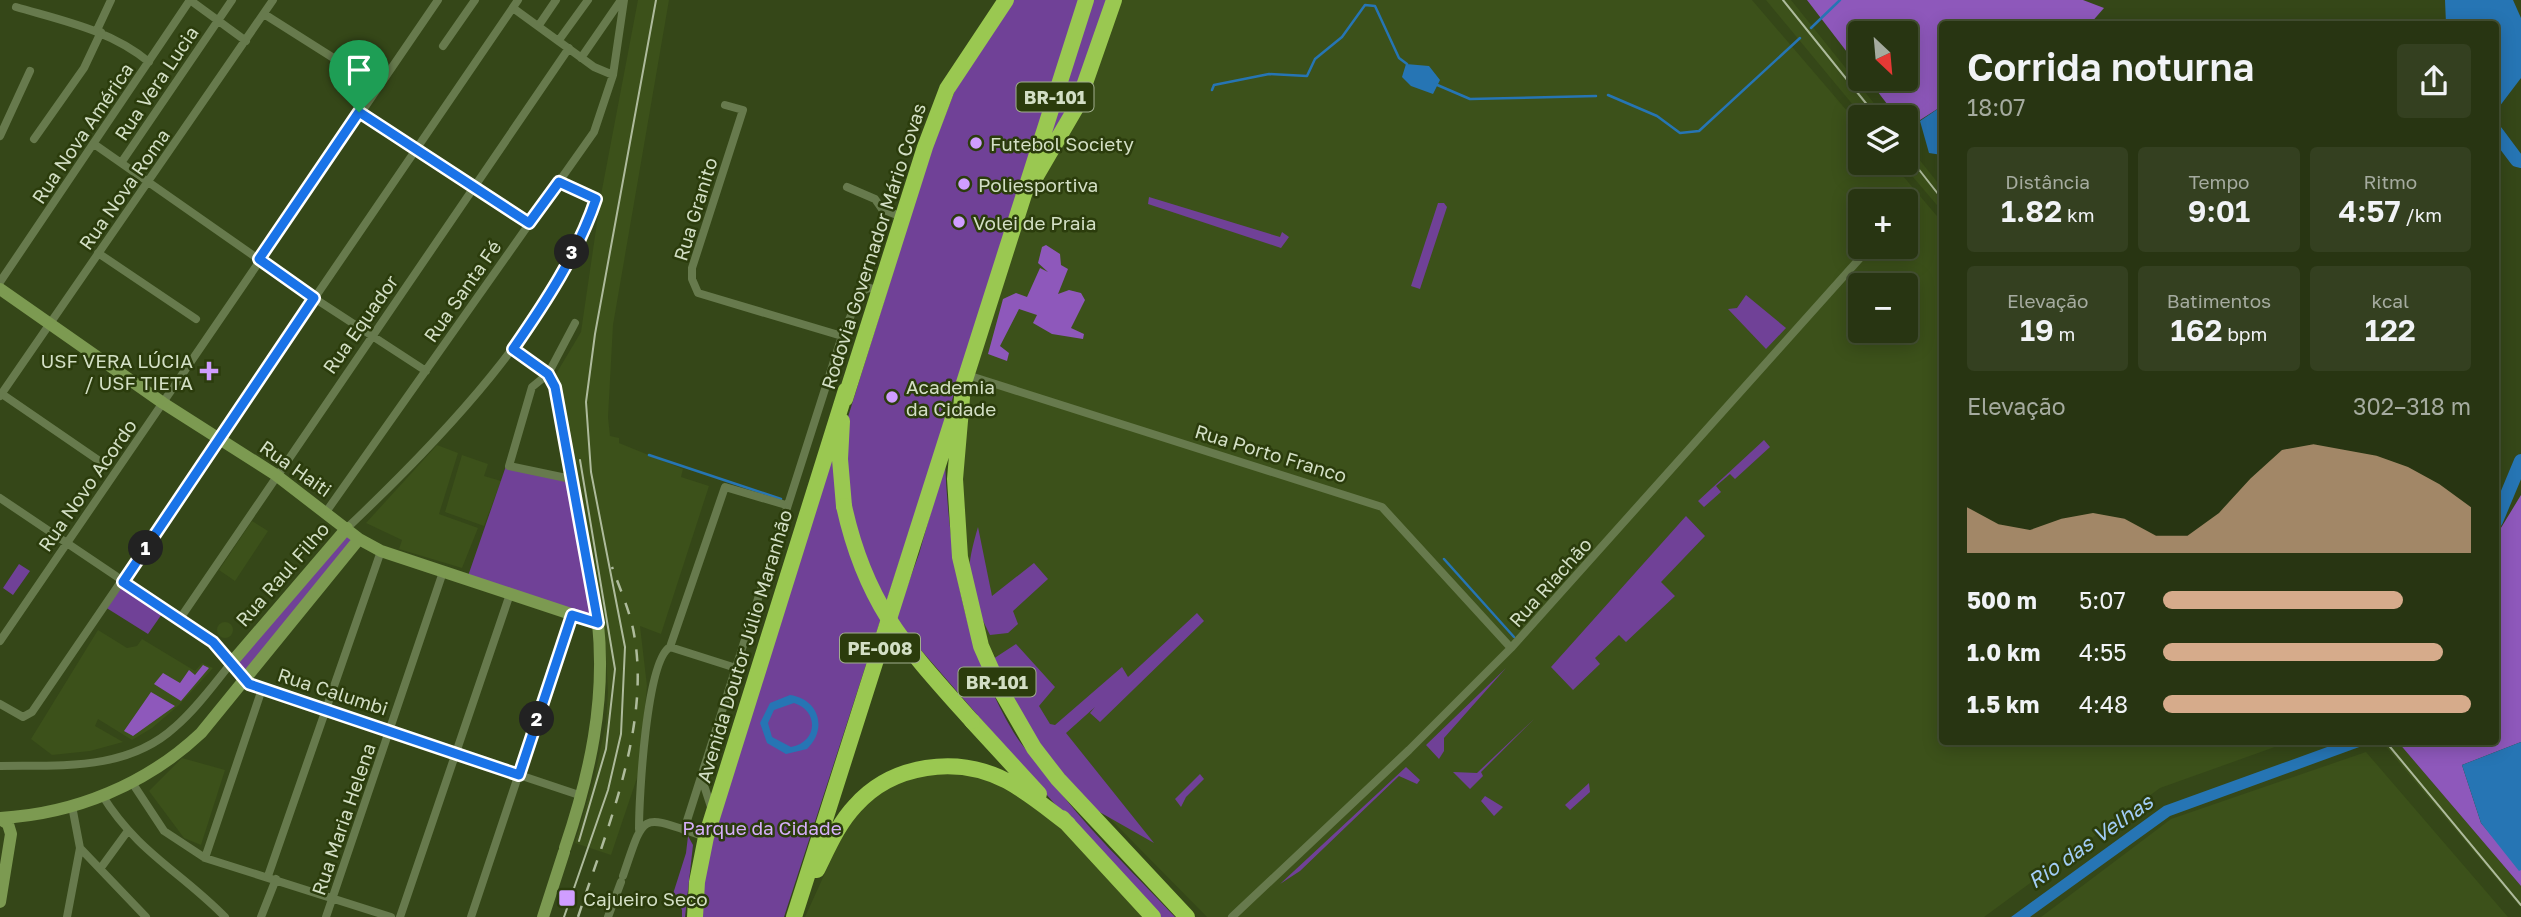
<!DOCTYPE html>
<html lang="pt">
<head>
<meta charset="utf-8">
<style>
  body { margin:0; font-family:"Golos Text",sans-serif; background:#344020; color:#f1f3f6; height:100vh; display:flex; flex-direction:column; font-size:26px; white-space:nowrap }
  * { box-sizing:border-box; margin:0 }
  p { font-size:23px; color:#a5ab9f }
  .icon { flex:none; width:38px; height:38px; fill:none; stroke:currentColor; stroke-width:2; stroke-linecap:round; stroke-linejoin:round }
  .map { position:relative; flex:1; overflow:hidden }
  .panel { position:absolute; left:1939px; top:21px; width:560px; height:724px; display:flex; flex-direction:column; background:#283512; border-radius:7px; box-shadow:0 4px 18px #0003,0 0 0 2px #445032 }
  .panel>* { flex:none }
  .needle { width:46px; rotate:154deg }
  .tools { position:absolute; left:1848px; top:21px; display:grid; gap:14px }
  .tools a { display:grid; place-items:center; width:70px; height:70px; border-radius:7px; background:#283512; box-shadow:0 4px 18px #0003,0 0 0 2px #445032; font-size:35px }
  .pin { position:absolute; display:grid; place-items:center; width:60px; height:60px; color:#fff; margin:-72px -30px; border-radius:50% 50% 50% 0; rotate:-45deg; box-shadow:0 0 7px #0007 }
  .pin .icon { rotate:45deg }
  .km { position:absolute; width:35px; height:35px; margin:-18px; border-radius:50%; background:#222; color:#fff; font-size:19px; line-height:35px; text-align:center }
  .round { display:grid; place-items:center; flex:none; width:74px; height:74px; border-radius:7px; background:#344020 }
  .headline { display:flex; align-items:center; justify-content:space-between; height:119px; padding:0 28px }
  h1 { font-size:38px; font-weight:600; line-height:52px }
  .figures { display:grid; grid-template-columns:repeat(3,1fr); gap:10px; height:119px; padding:7px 28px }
  .figures div { display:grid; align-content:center; border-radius:7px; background:#344020; text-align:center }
  .figures b { font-size:30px; font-weight:600 }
  .figures small { font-size:19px; font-weight:400 }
  .figures p { font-size:19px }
  .chart { height:196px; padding:14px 28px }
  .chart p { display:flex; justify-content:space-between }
  .chart svg { width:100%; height:126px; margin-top:7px; fill:#d6ab8b; opacity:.7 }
  ul { padding:0 28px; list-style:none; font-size:23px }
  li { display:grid; grid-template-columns:112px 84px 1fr; align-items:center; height:52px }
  li i { height:18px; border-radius:9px; background:#d6ab8b }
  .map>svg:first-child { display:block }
  .built { fill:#3c511a; fill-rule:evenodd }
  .green { fill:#704197 }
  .forest { fill:#8e58bb }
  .water { fill:#2675b4; fill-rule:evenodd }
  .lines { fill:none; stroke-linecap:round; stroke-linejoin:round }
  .stream { stroke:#2675b4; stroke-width:2.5 }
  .river { stroke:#2675b4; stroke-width:14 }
  .street { stroke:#677a4d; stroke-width:8 }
  .secondary { stroke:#7c9a51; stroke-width:12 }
  .highway { stroke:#9ac851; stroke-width:16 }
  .tram { stroke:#aebb9c; stroke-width:2 }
  .rail { stroke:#aebb9c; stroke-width:2.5; stroke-dasharray:12 12; stroke-linecap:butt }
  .highway-bridge { stroke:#9ac851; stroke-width:16 }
  .route-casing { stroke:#fff; stroke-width:14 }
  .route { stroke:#1a73e8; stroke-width:9 }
  .poi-dot { fill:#d09dff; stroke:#2b3c0c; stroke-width:2.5 }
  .labels { text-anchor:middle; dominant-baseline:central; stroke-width:5; stroke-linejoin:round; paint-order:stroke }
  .shield { fill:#2b3c0c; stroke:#a1ae8e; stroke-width:2 }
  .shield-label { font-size:18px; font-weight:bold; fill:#d3dfc5 }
  .street-label { font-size:19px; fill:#d3dfc5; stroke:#2b3c0c }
  .poi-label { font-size:19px; fill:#d3dfc5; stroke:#2b3c0c; text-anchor:start }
  .park-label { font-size:19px; fill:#d6affa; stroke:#2b3c0c }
  .water-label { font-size:21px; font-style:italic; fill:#a2cdf6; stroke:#2b3c0c }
</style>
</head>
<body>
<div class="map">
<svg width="2521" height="917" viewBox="0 0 2521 917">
  <rect width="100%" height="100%" fill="#354718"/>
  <!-- built -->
  <path class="built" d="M 638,0 L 669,0 L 613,325 L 608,417 L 610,436 L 619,438 L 619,443 L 683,469 L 681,477 L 709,486 L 661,634 L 640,626 L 647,686 L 639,772 L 611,855 L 575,843 L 594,779 L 606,723 L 608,692 L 604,620 L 556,374 L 581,332 L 601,195 Z
    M 1112,0 L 1752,0 L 1860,126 L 1860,163 L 1892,163 L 1942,222 L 1942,742 L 2289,742 L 2160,788 L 1984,917 L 1207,917 L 1062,770 L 1030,727 L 970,606 L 955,515 L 962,415 L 1024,194 ZM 1860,201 L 1906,201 L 1906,247 L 1860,247 ZM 1860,285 L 1906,285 L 1906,331 L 1860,331 Z
    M 1766,0 L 1791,0 L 1885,117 L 1863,117 Z
    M 1906,143 L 1942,188 L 1942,211 L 1901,163 L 1906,163 Z
    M 437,445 L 458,453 L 439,514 L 478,528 L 462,568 L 399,549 L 402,540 L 366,523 Z
    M 462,455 L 488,464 L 484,476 L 501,481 L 484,526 L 445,512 Z
    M 252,521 L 268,531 L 235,581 L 219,570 Z
    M217 630a8 8 0 1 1 16 0a8 8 0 1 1-16 0Z
    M 98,630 L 127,648 L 137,646 L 142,639 L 195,671 L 202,663 L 213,668 L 179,705 L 152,728 L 132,740 L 98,719 L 95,726 L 123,742 L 90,751 L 52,755 L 31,739 Z
    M 2382,742 L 2398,742 L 2521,886 L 2521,908 Z
    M 2366,752 L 2508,917 L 2041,917 L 2171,819 Z
    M 182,758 L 225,770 L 201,845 L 184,838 L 149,791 Z
    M 912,771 L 981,772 L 1034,798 L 1154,917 L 805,917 L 856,805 Z"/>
  <!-- green -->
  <path class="green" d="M 1013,0 L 1082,0 L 784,917 L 700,917 L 701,878 L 830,457 L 848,417 L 930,153 L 958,83 Z
    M 1090,0 L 1113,0 L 1077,106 L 1044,144 Z
    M 1149,197 L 1280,237 L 1282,232 L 1289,237 L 1281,248 L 1148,204 Z
    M 1438,203 L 1444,203 L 1447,207 L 1420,289 L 1411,286 Z
    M 1746,295 L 1786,328 L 1766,349 L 1728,309 L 1737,308 Z
    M 1764,440 L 1770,447 L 1735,479 L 1730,474 L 1716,486 L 1721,492 L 1704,507 L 1698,501 Z
    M 945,462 C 949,556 965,651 1014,733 C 1023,748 1037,761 1047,775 C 1084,826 1132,871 1175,917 L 1160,917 L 1066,817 L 895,620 L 919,554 Z
    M 506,466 L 567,480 L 592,615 L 468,576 Z
    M 1686,516 L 1705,536 L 1661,582 L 1675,596 L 1626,642 L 1619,635 L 1595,658 L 1600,664 L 1573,690 L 1551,667 Z
    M 978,527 L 992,596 L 1034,563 L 1048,579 L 1013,611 L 1018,624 L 1008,633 L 990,635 C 967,588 963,578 978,527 Z
    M 347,528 L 359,539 L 249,671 L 238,670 L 234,659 Z
    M 19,564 L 30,571 L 13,595 L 3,588 Z
    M 123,582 L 164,611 L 148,634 L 105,607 Z
    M 1197,613 L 1204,621 L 1100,722 L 1090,713 L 1095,707 L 1066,733 L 1154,843 L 1096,810 L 1064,776 L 1032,737 L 993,659 L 1016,644 L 1055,687 L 1039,706 L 1050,724 L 1055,725 L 1122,667 L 1128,677 Z
    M 1506,668 L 1444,738 L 1444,751 L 1439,759 L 1426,745 Z
    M 1534,719 L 1481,772 L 1483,776 L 1470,789 L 1453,772 L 1477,773 Z
    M 1406,767 L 1420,780 L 1417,784 L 1399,776 L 1300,871 L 1280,884 Z
    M 1200,774 L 1204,779 L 1186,797 L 1181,807 L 1175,799 Z
    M 1589,783 L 1590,792 L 1570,810 L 1565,805 Z
    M 1485,796 L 1503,807 L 1494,816 L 1481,801 Z
    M 688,836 L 693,845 L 685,917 L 682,917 L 682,910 L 673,894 L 686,853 Z"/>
  <!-- forest -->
  <path class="forest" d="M 1807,0 L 2083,0 L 2104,8 L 2090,24 L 1942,24 L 1942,106 L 1906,129 L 1906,117 L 1897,117 L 1868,79 L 1906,79 L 1906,33 L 1860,33 L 1860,69 Z
    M 1046,245 L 1060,254 L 1061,265 L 1068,269 L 1058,294 L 1069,290 L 1081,293 L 1085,300 L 1071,328 L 1084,334 L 1083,339 L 1052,334 L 1033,323 L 1037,315 L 1019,309 L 1000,346 L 1009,353 L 1007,361 L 988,354 L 1003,299 L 1016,293 L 1027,297 L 1040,268 L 1048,272 L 1038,263 L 1042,247 Z
    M 2521,495 L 2521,742 L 2462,765 L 2481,823 L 2521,870 L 2521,886 L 2398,742 L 2496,742 L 2496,536 Z
    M 203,665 L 209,668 L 181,701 L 154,684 L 163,673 L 180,683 L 189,670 L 195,675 Z
    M 151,692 L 175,706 L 133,736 L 124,731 Z"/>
  <!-- water -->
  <path class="water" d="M 2445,0 L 2513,0 L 2521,18 L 2521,78 L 2496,111 L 2496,24 L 2446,24 Z
    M 1406,64 L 1429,66 L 1440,80 L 1433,94 L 1411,86 L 1402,77 Z
    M 1942,106 L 1942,155 L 1929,153 L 1920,121 Z
    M 790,695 C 819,699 828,729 807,749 L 786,754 L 767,743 L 760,723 L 770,703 ZM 794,703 C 820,711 817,743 791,747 L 772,737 L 768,723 L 774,710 Z
    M 2341,742 L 2373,742 L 2170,816 L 2030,917 L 2011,917 L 2164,806 Z
    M 2521,742 L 2521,870 L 2519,871 L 2481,823 L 2462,765 Z"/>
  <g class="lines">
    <!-- stream -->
    <path class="stream" d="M 1811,28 L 1840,0
      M 1435,84 L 1470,99 L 1596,96
      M 1212,90 L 1214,85 L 1269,74 L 1307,76 L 1315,59 L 1342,37 L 1365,5 L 1375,6 L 1399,58 L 1407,64
      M 1608,95 L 1657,116 L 1680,133 L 1699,131 L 1800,38
      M 649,455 L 781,499
      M 1444,559 L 1514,637"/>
    <!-- river -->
    <path class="river" d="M 2496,132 L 2517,160 L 2521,161
      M 2496,521 L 2521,461"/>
    <!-- street -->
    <path class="street" d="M 190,0 L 246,41
      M 16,7 C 64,21 110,30 149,62
      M 513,8 L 594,67 L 613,75
      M 264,14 L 365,78
      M 539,25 L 556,0
      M 97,30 L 111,0
      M 559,40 L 588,0
      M 443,46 L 475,0
      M 581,58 L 621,0
      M 725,105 L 743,110 L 692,268 L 692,279 L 698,293 L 842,336
      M 359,112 L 529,223
      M 0,136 L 30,71
      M 34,139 L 84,68 L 101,32
      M 94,144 L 314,298 L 426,371
      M 121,163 L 232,0
      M 847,187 L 875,199 L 882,209 L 902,217
      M 1906,207 L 1910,202
      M 98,253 L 196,319
      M 0,282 L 190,0
      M 513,349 L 548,374 L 555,387 L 598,623
      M 967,375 L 1382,507 L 1511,648
      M 2,394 L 101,462
      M 0,396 L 273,0
      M 571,479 L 509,466 L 532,387 L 548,374 L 575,323
      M 0,498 L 205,636 L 232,662 C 214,684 197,708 175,727 C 127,771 61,765 0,766
      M 326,512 L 594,132 L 613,75 L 624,0
      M 347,528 C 441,439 553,323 596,199 L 559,182
      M 179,620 L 569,48
      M 0,641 L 438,0
      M 670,647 L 736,668
      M 243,679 L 256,687 L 582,796
      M 0,704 L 23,717 L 32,712 L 518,0
      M 701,776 L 712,810
      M 133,784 L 164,831 L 205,858 L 391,917
      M 102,795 C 138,853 180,871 225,917
      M 72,806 L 80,848 L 146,917
      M 639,829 C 639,799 646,661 670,647 L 725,487 L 786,505
      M 684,830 L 842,336 L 861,292 L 869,288 L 879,290
      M 205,858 L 262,689
      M 100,869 L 127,832
      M 268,876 L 381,551
      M 623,876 C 646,809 639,815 706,837
      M 67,917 L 80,848
      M 261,917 L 276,879
      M 326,917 L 443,572
      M 400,917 L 510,594
      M 471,917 L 572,615
      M 608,917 L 621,882
      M 1232,917 L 1409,750 L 1511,648 L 1870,247"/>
    <!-- secondary -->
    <path class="secondary" d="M 0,289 L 163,403 L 276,475 L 359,539 L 381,551 L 598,623 C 606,701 590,774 565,848
      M 243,679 L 232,662 L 347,528
      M 0,818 C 75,814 147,784 201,733 L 359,539
      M 0,819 L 8,824 L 11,834 L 0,902
      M 543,917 L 564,852"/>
    <!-- highway -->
    <path class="highway" d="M 1086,0 L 963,386 L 955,479 L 960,557 L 981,646 L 1000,689 L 1034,748 L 1058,779 L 1187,917
      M 1035,178 L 1077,106 L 1114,0
      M 845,399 L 925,147 L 947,89 L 1006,0
      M 842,421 L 840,459 L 844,506
      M 972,721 L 1039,794
      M 1062,818 L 1153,917
      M 817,870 C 828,848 838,824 855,806 C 892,764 957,755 1007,781 C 1029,793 1048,809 1068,824
      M 695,917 L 697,882 L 706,837 L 846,390
      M 794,917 L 954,415"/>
    <!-- tram -->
    <path class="tram" d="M 1783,0 L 1877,117
      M 1906,153 L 1942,199
      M 2386,742 L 2521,905
      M 579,841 L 606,749 L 615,669 L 580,460
      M 564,917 L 608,790 L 621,734 L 625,647 L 591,472 L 586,402 L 595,334 L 656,0"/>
    <!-- rail -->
    <path class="rail" d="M 578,917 C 606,831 651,726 634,634 C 630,611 620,589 612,567"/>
    <!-- highway-bridge -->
    <path class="highway-bridge" d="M 844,506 C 866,606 906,647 972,721"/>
  </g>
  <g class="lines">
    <!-- route casing -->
    <g class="route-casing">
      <path id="route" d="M 359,112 L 529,223 L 559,182 L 596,199 C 578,253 545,303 513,349 L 548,374 L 555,387 L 598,623 L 572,615 L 519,775 L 249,684 L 213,642 L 123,582 L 314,298 L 259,259 Z"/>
    </g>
    <!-- route -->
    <use href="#route" class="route"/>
  </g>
  <!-- markers -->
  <g class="poi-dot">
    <circle cx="976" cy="143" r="7"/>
    <circle cx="964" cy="184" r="7"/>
    <circle cx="959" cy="222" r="7"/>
    <path d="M205.5 360.5h7v7h7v7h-7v7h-7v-7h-7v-7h7z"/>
    <circle cx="892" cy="397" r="7"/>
    <rect x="558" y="889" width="18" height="18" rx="3.5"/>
  </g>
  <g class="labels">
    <!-- shield labels -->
    <g class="shield">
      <rect x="1016.5" y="82.5" width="77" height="29" rx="5"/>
      <rect x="840" y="633.5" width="80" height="29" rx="5"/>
      <rect x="958.5" y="667.5" width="77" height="29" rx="5"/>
    </g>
    <g class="shield-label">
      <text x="1055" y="97">BR-101</text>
      <text x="880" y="648">PE-008</text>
      <text x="997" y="682">BR-101</text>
    </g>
    <!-- street labels -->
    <g class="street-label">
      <text transform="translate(156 83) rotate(-56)">Rua Vera Lucia</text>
      <text transform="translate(82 133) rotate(-56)">Rua Nova América</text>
      <text transform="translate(124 189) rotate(-55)">Rua Nova Roma</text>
      <text transform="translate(695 209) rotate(-73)">Rua Granito</text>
      <text transform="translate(873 246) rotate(-72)">Rodovia Governador Mário Covas</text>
      <text transform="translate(462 291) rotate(-55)">Rua Santa Fé</text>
      <text transform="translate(360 324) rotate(-55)">Rua Equador</text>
      <text transform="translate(1271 453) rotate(17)">Rua Porto Franco</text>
      <text transform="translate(296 468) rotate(35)">Rua Haiti</text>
      <text transform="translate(87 485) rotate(-55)">Rua Novo Acordo</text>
      <text transform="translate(282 574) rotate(-49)">Rua Raul Filho</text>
      <text transform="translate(1550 582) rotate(-48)">Rua Riachão</text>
      <text transform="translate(744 646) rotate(-73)">Avenida Doutor Júlio Maranhão</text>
      <text transform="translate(333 691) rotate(18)">Rua Calumbi</text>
      <text transform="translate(343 819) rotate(-71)">Rua Maria Helena</text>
    </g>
    <!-- poi labels -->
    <g class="poi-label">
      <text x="990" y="143">Futebol Society</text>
      <text x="978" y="184">Poliesportiva</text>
      <text x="973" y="222">Volei de Praia</text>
      <text x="193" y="360" text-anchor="end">USF VERA LÚCIA<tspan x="193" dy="22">/ USF TIETA</tspan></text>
      <text x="906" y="386">Academia<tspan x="906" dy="22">da Cidade</tspan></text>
      <text x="583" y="898">Cajueiro Seco</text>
    </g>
    <!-- park labels -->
    <g class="park-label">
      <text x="762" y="827">Parque da Cidade</text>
    </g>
    <!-- water labels -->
    <g class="water-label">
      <text transform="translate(2090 841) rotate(-35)">Rio das Velhas</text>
    </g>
  </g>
</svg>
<div class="tools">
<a><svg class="needle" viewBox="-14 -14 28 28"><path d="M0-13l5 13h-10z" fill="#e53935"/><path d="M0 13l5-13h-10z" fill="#a5ab9f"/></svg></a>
<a><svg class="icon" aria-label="layers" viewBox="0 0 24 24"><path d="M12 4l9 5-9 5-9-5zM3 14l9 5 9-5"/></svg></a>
<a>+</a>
<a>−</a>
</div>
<div class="pin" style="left:359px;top:112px;background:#1e9e55"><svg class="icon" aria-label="arrive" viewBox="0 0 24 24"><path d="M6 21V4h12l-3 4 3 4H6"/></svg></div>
<b class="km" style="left:146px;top:548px">1</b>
<b class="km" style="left:537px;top:719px">2</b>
<b class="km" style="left:572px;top:252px">3</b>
<section class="panel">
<div class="headline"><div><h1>Corrida noturna</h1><p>18:07</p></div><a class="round"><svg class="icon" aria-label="share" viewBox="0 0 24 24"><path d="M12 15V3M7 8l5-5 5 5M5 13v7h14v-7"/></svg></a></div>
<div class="figures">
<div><p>Distância</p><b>1.82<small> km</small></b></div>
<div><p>Tempo</p><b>9:01</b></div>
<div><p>Ritmo</p><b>4:57<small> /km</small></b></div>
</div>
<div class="figures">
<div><p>Elevação</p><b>19<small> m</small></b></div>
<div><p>Batimentos</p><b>162<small> bpm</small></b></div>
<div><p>kcal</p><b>122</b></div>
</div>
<div class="chart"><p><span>Elevação</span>302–318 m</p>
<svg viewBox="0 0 160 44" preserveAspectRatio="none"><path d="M0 44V28L10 34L20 36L30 32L40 30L50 32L60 38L70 38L80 30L90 18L100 8L110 6L120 8L130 10L140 14L150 20L160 28V44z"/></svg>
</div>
<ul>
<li><b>500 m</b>5:07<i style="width:78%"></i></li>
<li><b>1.0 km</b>4:55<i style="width:91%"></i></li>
<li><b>1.5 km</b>4:48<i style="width:100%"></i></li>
</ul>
</section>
</div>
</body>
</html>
